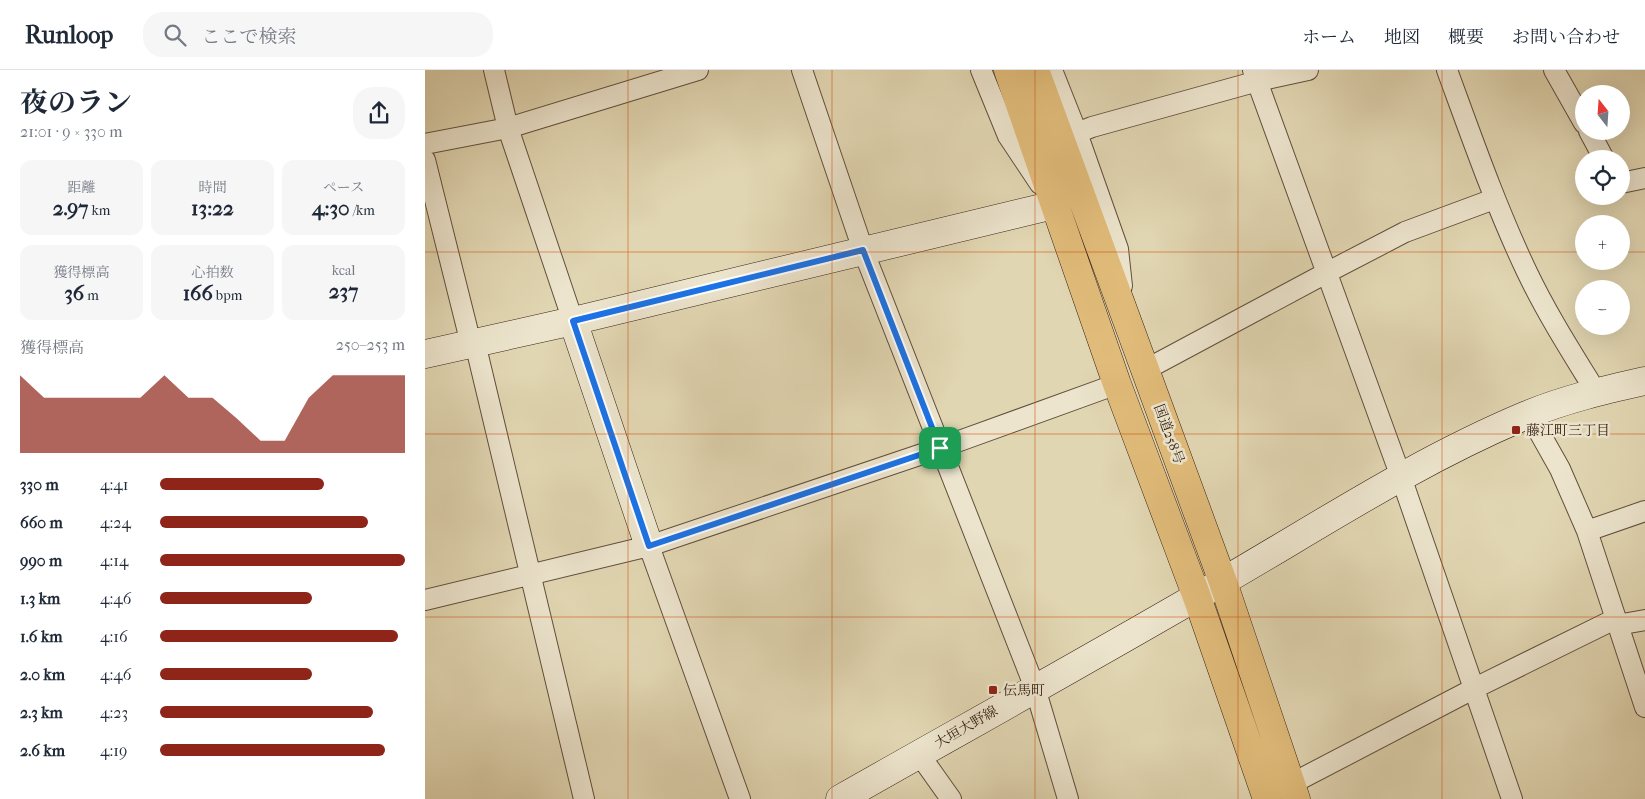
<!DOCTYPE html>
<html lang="ja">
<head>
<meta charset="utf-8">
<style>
  body { margin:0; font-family:"IM FELL French Canon","Noto Serif JP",serif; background:#f6f6f7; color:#1f2937; height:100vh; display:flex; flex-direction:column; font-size:19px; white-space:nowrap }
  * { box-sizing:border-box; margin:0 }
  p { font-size:16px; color:#747a83 }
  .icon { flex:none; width:28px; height:28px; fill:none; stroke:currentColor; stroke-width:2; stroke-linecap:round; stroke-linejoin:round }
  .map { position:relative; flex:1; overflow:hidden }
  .panel { display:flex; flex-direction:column; background:#fff; width:425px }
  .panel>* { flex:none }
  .needle { width:32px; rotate:343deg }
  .tools { position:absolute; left:1150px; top:15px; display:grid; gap:10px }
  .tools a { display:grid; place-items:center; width:55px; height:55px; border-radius:50%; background:#fff; box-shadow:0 5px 20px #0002; font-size:25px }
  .pin { position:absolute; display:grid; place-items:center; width:42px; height:42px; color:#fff; margin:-21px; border-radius:10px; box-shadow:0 2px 8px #0006 }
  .round { display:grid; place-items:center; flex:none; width:52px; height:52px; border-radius:20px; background:#f6f6f7 }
  .headline { display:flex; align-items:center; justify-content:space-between; height:85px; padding:0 20px }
  h1 { font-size:28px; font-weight:700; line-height:38px }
  .stats { display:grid; grid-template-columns:repeat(3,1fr); gap:8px; height:85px; padding:5px 20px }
  .stats div { display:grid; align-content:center; border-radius:12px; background:#f6f6f7; text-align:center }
  .stats b { font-size:21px; font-weight:700 }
  .stats small { font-size:14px; font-weight:400 }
  .stats p { font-size:14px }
  .chart { height:140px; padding:10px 20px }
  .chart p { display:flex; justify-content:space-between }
  .chart svg { width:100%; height:90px; margin-top:5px; fill:#8f2418; opacity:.7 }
  ul { padding:0 20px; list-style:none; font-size:16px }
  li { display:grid; grid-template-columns:80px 60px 1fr; align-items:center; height:38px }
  li i { height:12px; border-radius:6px; background:#8f2418 }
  header { display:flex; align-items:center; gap:30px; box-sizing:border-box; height:70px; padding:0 25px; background:#fff; border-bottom:1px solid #e0e1e3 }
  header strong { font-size:24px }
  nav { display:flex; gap:28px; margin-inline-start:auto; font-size:18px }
  .search { width:350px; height:45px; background:#f6f6f7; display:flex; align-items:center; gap:12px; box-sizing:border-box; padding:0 18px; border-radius:20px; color:#747a83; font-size:19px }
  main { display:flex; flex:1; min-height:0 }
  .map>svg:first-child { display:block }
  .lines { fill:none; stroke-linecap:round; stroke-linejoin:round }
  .street-casing { stroke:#614f3c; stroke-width:22 }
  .secondary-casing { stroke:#362215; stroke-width:29 }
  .highway-casing { stroke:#362215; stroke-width:29 }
  .street { stroke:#ece4cd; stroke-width:20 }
  .secondary { stroke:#ece4cd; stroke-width:28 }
  .highway { stroke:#e0bb79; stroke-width:28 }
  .route-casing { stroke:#fff; stroke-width:10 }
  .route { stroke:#1a73e8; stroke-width:6 }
  .grid { fill:none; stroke:#cd510d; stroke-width:1; stroke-opacity:0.55 }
  .poi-dot { fill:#8f2418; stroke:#ece4cd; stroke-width:2 }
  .labels { text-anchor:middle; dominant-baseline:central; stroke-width:5; stroke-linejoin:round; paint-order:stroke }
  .poi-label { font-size:14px; fill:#362215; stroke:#ece4cd; text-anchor:start }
  .street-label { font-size:14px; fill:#362215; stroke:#ece4cd }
</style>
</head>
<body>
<header>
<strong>Runloop</strong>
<div class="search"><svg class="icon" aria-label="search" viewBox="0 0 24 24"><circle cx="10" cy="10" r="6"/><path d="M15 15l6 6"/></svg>ここで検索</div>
<nav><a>ホーム</a><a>地図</a><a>概要</a><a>お問い合わせ</a></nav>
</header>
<main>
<section class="panel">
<div class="headline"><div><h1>夜のラン</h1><p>21:01 · 9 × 330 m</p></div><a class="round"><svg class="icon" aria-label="share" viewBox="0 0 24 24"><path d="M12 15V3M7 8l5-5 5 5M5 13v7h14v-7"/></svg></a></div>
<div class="stats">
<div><p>距離</p><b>2.97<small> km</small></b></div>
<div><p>時間</p><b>13:22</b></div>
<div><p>ペース</p><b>4:30<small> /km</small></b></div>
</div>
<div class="stats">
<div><p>獲得標高</p><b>36<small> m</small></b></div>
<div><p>心拍数</p><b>166<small> bpm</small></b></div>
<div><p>kcal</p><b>237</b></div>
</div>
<div class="chart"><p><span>獲得標高</span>250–253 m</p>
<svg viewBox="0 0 160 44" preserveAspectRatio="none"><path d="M0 44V6L10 17L20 17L30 17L40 17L50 17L60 6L70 17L80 17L90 27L100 38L110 38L120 17L130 6L140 6L150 6L160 6V44z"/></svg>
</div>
<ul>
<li><b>330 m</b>4:41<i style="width:67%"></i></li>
<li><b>660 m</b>4:24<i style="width:85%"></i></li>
<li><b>990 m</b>4:14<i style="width:100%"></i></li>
<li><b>1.3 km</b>4:46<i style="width:62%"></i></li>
<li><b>1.6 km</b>4:16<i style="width:97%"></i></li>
<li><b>2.0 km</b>4:46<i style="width:62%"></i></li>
<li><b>2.3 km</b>4:23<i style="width:87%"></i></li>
<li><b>2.6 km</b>4:19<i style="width:92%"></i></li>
</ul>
</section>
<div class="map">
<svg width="1220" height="729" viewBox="0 0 1220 729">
  <rect width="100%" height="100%" fill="#e1d6b2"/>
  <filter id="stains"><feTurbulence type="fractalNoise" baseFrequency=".004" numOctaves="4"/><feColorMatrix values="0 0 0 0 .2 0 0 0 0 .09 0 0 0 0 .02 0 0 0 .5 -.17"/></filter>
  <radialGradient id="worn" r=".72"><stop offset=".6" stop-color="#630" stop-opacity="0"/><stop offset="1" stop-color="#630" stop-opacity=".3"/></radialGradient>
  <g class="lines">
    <!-- street casing -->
    <g class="street-casing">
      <path id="street" d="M 69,0 L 83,58 L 148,251
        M 377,0 L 438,180 L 610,618 L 643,729
        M 556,0 L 583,66 L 615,114
        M 627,0 L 652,63 L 693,179 L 697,216
        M 828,0 L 976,407 L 1087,729
        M 1022,0 C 1047,68 1071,137 1102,202 C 1122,244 1147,283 1171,322
        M 1129,0 L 1159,53
        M 1164,61 L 1179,89
        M 652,63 L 667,57 L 833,11 L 883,0
        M 0,74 L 83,58 L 273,0
        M 0,90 L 46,274
        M 1196,113 L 1220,108
        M 50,273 L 159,729
        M 720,300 L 903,202 L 980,162 L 1069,129
        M 1104,344 L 1135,399 L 1162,461 L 1220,637
        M 1162,461 L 1220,441
        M 224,476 L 315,729
        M 0,530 L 224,476 L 515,378 L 692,314
        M 1192,555 L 1220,550
        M 494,684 L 526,729
        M 866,714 L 1050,618 L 1190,549"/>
    </g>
    <!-- secondary casing -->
    <g class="secondary-casing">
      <path id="secondary" d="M 148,251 L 629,135
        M 0,284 L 148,251 L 224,476
        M 415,729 C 542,657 670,586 797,512 C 897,454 994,390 1102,345 C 1140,329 1180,320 1220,311"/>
    </g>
    <!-- highway casing -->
    <g class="highway-casing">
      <path id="highway" d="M 583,0 L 692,314 L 772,527 L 842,729
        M 610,0 L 798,512 L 871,729"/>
    </g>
    <!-- street -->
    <use href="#street" class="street"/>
    <!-- secondary -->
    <use href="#secondary" class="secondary"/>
    <!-- highway -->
    <use href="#highway" class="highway"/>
  </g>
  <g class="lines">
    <!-- route casing -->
    <g class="route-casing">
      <path id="route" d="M 438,180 L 515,378 L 224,476 L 148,251 Z"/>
    </g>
    <!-- route -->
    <use href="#route" class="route"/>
  </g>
  <!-- grid -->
  <path class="grid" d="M 203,0 L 203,729M 407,0 L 407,729M 610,0 L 610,729M 813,0 L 813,729M 1017,0 L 1017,729M 0,182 L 1159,182M 1196,182 L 1220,182M 0,364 L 1220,364M 0,547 L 1220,547"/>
  <!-- markers -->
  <g class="poi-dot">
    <rect x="1086" y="355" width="10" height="10" rx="2.5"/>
    <rect x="563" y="615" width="10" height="10" rx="2.5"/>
  </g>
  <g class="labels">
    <!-- poi labels -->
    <g class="poi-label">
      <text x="1101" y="360">藤江町三丁目</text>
      <text x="578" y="620">伝馬町</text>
    </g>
    <!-- street labels -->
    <g class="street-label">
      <text transform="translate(744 364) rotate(70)">国道258号</text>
      <text transform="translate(541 657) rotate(-30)">大垣大野線</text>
    </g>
  </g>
  <rect width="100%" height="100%" filter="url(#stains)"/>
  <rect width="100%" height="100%" fill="url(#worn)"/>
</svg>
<div class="tools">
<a><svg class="needle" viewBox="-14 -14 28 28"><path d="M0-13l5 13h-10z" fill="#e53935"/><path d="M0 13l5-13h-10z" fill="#747a83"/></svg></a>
<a><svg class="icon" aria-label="locate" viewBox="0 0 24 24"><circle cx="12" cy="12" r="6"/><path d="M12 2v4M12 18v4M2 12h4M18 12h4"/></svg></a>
<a>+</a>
<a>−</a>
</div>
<div class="pin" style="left:515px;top:378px;background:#1e9e55"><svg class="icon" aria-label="arrive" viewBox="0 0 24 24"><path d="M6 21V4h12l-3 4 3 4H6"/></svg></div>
</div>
</main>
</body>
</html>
